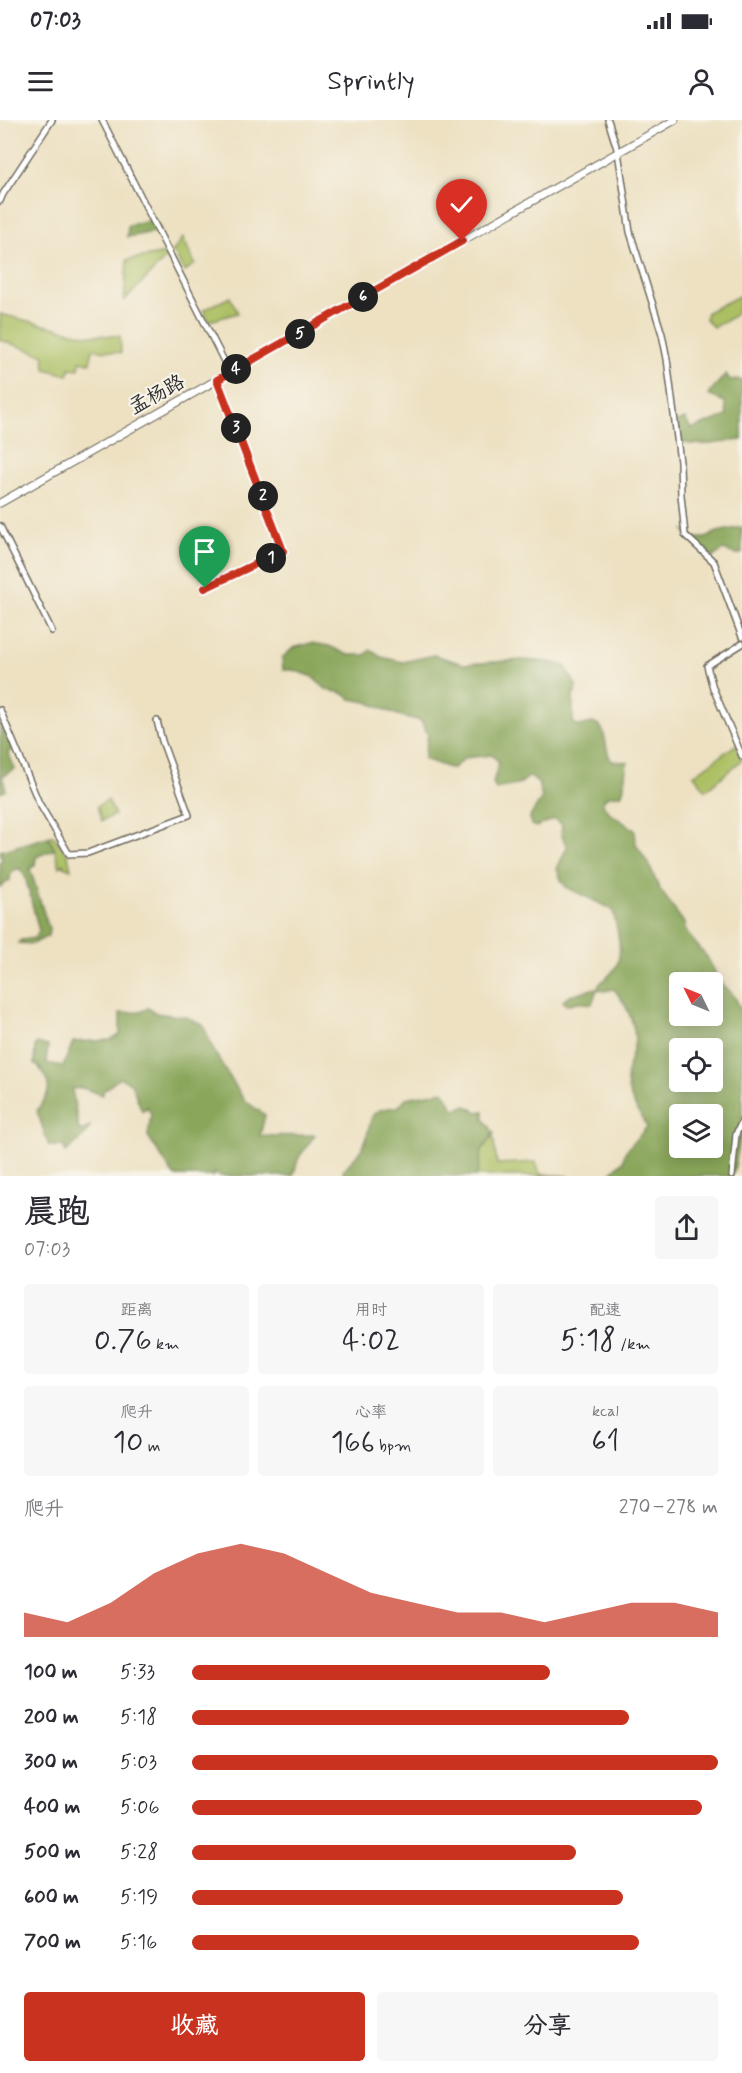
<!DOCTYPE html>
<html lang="zh">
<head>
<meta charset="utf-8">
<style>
  body { margin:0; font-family:Mynerve,"LXGW WenKai TC",sans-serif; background:#f7f7f7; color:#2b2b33; height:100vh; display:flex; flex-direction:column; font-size:22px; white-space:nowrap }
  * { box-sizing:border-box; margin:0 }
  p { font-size:20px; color:#7c7c81 }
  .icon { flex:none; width:33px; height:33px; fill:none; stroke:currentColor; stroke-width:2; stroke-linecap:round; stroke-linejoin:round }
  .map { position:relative; height:1056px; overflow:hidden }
  .drawer { display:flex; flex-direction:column; background:#fff; flex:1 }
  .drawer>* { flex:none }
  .needle { width:39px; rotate:313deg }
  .tools { position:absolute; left:669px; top:852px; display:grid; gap:12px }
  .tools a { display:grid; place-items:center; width:54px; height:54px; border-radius:6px; background:#fff; box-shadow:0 3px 15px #0003; font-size:30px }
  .pin { position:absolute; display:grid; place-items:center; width:51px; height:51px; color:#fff; margin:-62px -26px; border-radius:50% 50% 50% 0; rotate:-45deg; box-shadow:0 0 6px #0007 }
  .pin .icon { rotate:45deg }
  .km { position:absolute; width:30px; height:30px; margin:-15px; border-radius:50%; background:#222; color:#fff; font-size:16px; line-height:30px; text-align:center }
  .round { display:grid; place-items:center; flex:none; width:63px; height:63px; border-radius:6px; background:#f7f7f7 }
  .summary { display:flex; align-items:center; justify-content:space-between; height:102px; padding:0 24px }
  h1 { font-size:33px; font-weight:600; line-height:45px }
  .metrics { display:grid; grid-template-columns:repeat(3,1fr); gap:9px; height:102px; padding:6px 24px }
  .metrics div { display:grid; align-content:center; border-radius:6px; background:#f7f7f7; text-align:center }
  .metrics b { font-size:30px; font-weight:600 }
  .metrics small { font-size:16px; font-weight:400 }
  .metrics p { font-size:16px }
  .chart { height:168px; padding:12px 24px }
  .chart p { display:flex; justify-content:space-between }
  .chart svg { width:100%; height:108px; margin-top:6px; fill:#c8321e; opacity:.7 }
  .primary-button { display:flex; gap:12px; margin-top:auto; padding:12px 24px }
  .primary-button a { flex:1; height:69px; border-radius:6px; background:#c8321e; color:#fff; font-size:24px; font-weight:600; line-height:69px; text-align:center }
  .primary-button a+a { background:#f7f7f7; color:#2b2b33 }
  ul { padding:0 24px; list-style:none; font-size:20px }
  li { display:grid; grid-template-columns:96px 72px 1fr; align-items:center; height:45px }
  li i { height:15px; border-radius:8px; background:#c8321e }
  .status { display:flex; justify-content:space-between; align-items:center; height:42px; padding:0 30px; background:#fff; direction:ltr }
  .status svg { height:16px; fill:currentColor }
  header { display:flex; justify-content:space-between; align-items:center; height:78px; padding:0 24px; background:#fff; font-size:27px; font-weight:600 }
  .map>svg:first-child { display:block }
  .green { fill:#acc064; stroke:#6c7648; stroke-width:1.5 }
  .forest { fill:#89a65a; stroke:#5a6842; stroke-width:1.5; fill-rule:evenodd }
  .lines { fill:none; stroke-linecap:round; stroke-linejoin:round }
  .minor-casing { stroke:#6f6b60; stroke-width:8 }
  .tertiary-casing { stroke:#6f6b60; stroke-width:9 }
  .minor { stroke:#fff; stroke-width:5 }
  .tertiary { stroke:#fff; stroke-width:7 }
  .route-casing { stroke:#fff; stroke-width:12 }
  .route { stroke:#c8321e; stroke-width:8 }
  .labels { text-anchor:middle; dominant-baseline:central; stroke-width:4.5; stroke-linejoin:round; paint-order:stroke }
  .street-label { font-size:20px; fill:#2b2b2b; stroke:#f7f3e8 }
</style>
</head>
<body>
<div class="status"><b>07:03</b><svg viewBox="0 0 49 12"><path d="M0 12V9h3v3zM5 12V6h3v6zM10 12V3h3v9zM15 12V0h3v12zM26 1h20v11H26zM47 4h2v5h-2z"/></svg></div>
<header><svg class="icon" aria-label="menu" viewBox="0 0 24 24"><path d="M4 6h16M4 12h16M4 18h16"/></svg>Sprintly<svg class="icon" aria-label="person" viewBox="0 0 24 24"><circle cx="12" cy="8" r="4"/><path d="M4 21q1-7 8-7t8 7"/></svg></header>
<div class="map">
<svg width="742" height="1056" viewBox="0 0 742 1056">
  <rect width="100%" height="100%" fill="#f7f3e8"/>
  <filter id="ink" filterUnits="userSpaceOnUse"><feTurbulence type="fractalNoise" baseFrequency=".0167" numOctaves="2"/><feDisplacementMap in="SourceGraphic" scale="12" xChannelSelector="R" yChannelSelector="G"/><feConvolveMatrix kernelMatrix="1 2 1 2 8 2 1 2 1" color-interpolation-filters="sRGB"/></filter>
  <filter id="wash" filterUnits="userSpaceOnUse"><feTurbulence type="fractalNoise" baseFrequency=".008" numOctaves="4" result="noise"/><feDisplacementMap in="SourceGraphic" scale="24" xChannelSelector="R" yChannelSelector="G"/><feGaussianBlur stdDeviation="1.35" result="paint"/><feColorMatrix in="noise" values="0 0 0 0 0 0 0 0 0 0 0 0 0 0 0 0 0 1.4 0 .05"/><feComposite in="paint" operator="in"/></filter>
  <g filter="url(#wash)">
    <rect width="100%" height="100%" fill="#ede1c2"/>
    <!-- green -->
    <path class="green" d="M 183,118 L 195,144 L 184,152 L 173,131 Z
      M 172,132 L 124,181 L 127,140 Z
      M 741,175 C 740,198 731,197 713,207 L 705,199 L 707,192 Z
      M 230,177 L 238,193 L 209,201 L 203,190 Z
      M 0,194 L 85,215 L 120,216 L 121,233 L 93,229 L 90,243 L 80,241 L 79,249 L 70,248 L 68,255 L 45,249 L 44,235 L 0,220 Z
      M 737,624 L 742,640 L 706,670 L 694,655 Z
      M 108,680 L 115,695 L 102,701 L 97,686 Z
      M 53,715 L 68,735 L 71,749 L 63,746 L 64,743 L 60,747 L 54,728 L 48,717 Z
      M 493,1014 L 497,1044 L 536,1042 L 540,1054 L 570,1056 L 477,1056 L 482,1030 Z"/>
    <!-- forest -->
    <path class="forest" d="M 154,99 L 161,111 L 127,117 L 128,105 Z
      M 726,254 L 730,260 L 737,259 L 742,261 L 742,320 C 721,321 701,329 680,321 L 677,302 L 685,299 L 691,309 L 727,296 L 725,282 L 708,275 L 710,275 L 708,274 Z
      M 742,407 L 742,434 L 735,434 L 723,430 L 713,437 L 690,419 L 684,409 L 695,418 L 706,418 L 717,412 Z
      M 311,523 L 329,526 L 348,535 L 365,535 L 371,530 L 381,537 L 403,542 L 434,535 L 464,544 L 523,540 L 550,542 L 565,546 L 577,567 L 573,577 L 573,602 L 578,606 C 582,606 588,603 593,603 C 609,604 603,632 612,641 L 628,642 C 623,653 627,664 621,675 C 617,676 611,674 607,677 C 591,686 629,705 635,710 L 636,724 L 649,745 L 659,768 L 684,803 L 686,812 L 707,837 L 720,861 L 735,877 L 742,892 L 742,1010 L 734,1052 L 730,1056 L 608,1056 L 623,1041 L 625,1032 L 647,1007 C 638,991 626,975 627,956 C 627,944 634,932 635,920 C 635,902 625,883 614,869 L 605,871 L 597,869 L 592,884 L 577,882 L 566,885 L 563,881 C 571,873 585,871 597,868 C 601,860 608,858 613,851 C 626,836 616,807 613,790 L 566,767 L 562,762 L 557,749 L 567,727 L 561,714 L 562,705 L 555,699 L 536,707 L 531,705 L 530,697 L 542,678 L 538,663 L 530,656 L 521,663 L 496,669 L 493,663 L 499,642 L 492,635 L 465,638 L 452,649 L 424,639 L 428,615 L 421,601 L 398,595 L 367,582 L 351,579 L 342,573 L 327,570 L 311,556 L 293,550 L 283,550 L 282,538 L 293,528 ZM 680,862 L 712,862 L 712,896 L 680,896 ZM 680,928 L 712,928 L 712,962 L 680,962 ZM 680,994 L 712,994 L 712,1028 L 680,1028 Z
      M 0,605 L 13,629 L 8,632 L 15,649 L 2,656 L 6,670 L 0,673 Z
      M 48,717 L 55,729 L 36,737 L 35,745 L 30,749 L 49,809 L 48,816 L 33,824 L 18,823 L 21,820 L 35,818 L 39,811 L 25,756 L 19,748 L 11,752 L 10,760 L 0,767 L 0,742 L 2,739 L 0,731 Z
      M 148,888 L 156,893 L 186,897 L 203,905 L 215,933 L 244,980 L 265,995 L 260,1016 L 315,1015 L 299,1037 L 293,1056 L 220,1056 L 214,1053 L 214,1056 L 174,1056 L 148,1016 L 151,994 L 147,987 L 142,991 L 131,963 L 120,958 L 103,971 L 103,975 L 82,968 L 72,969 L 79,1010 L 84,1010 L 90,1006 L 86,1014 L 66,1032 L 63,1026 L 49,1026 L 37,991 C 51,972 53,966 38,946 L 34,945 L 35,925 L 37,923 L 48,926 L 46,943 L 63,946 L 73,922 L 110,920 L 120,915 L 120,893 L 140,892 Z
      M 444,971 L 454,989 L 466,986 L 478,992 L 484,991 L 484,999 L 494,1013 L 482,1030 L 477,1056 L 344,1056 L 343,1050 C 351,1042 359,1035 364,1024 C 375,999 363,989 398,987 L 406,978 Z"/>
  </g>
  <g filter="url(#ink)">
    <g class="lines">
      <!-- minor casing -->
      <g class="minor-casing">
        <path id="minor" d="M 102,0 L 230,253
          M 608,0 L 618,32 L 630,112 L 662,214 L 667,239 L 680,342 L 681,375 L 685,415 L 714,442 L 742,517
          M 0,81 L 3,74 L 52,0
          M 0,406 L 52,511
          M 205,468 L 283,431 L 217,260
          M 742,524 L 707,546 L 713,568 L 742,636
          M 0,590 L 39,683 L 69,734 L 88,733 L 189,695 L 162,621 L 157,601
          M 732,1056 L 736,1014 L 742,1001"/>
      </g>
      <!-- tertiary casing -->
      <g class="tertiary-casing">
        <path id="tertiary" d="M 0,383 L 675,0"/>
      </g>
      <!-- minor -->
      <use href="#minor" class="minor"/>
      <!-- tertiary -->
      <use href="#tertiary" class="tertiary"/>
    </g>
  </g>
  <g class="lines" filter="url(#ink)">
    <!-- route casing -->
    <g class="route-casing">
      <path id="route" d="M 205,468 L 283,431 L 217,260 L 462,121"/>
    </g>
    <!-- route -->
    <use href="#route" class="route"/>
  </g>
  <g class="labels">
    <!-- street labels -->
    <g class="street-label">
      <text transform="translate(157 275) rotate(-29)">孟杨路</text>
    </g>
  </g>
</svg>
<div class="tools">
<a><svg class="needle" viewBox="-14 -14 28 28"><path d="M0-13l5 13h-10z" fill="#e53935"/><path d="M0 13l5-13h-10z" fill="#7c7c81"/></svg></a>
<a><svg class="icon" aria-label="locate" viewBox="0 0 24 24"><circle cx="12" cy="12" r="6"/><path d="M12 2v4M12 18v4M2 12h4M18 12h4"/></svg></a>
<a><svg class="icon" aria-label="layers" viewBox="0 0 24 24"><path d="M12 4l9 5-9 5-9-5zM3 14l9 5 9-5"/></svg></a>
</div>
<div class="pin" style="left:205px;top:468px;background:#1e9e55"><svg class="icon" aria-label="arrive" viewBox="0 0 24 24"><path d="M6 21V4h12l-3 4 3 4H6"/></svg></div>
<div class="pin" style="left:462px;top:121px;background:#d93025"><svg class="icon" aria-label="check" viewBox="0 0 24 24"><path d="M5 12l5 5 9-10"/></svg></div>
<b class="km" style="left:271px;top:438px">1</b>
<b class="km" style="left:263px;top:376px">2</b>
<b class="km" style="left:236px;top:308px">3</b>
<b class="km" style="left:236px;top:249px">4</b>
<b class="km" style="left:300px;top:214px">5</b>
<b class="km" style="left:363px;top:177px">6</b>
</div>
<section class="drawer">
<div class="summary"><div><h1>晨跑</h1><p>07:03</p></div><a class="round"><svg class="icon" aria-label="share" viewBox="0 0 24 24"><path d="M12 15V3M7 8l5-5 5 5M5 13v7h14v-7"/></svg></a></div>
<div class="metrics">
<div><p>距离</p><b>0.76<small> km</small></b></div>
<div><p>用时</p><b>4:02</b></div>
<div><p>配速</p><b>5:18<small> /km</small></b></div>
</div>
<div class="metrics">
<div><p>爬升</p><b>10<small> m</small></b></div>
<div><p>心率</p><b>166<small> bpm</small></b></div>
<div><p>kcal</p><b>61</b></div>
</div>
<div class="chart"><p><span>爬升</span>270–278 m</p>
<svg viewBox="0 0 160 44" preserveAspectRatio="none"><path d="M0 44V34L10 38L20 30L30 18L40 10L50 6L60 10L70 18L80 26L90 30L100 34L110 34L120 38L130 34L140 30L150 30L160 34V44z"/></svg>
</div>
<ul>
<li><b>100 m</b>5:33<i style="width:68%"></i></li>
<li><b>200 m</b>5:18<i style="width:83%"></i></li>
<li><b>300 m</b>5:03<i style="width:100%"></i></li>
<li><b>400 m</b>5:06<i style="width:97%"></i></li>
<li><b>500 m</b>5:28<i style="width:73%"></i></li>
<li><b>600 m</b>5:19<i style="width:82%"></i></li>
<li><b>700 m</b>5:16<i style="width:85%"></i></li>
</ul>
<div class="primary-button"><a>收藏</a><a>分享</a></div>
</section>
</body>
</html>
